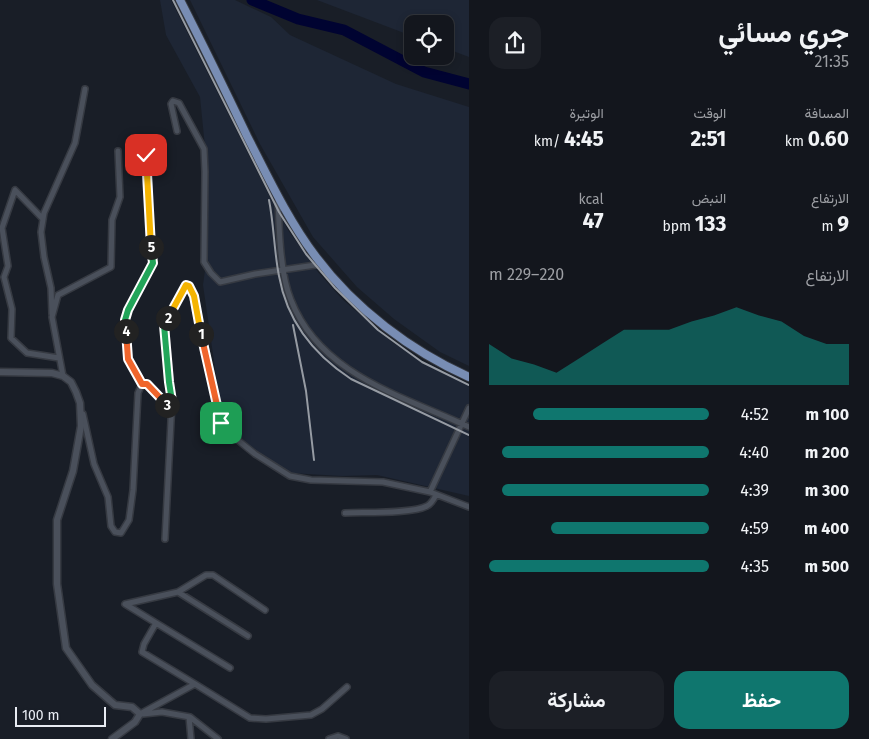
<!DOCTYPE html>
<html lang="ar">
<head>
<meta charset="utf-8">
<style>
  body { margin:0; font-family:"Fira Sans",Vazirmatn,sans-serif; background:#1c1f26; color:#f1f3f6; direction:rtl; height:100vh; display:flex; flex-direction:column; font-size:19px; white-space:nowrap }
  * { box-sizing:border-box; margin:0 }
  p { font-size:16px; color:#9d9fa4 }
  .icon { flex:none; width:28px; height:28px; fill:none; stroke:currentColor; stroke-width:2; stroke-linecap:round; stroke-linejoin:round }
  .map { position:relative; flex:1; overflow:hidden; direction:ltr }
  .sheet { display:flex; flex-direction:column; background:#13161d; width:400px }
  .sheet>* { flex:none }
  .tools { position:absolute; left:404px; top:15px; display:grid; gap:10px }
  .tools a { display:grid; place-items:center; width:50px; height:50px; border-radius:10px; background:#13161d; box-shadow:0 2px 8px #0003,0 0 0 1px #32353b; font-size:25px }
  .scale { position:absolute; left:15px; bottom:12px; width:91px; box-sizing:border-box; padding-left:5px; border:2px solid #e8ecf3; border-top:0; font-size:14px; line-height:18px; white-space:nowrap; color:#e8ecf3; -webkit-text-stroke:4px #191e27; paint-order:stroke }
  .pin { position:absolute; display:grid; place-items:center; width:42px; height:42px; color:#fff; margin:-21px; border-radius:10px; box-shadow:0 2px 8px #0006 }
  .km { position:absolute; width:25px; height:25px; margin:-12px; border-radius:50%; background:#222; color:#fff; font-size:14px; line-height:25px; text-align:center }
  .round { display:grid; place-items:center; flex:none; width:52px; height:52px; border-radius:15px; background:#1c1f26 }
  .head { display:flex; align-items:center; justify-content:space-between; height:85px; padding:0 20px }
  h1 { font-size:28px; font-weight:700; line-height:38px }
  .metrics { display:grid; grid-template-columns:repeat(3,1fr); gap:8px; height:85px; padding:5px 20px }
  .metrics div { display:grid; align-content:center }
  .metrics b { font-size:21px; font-weight:700 }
  .metrics small { font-size:14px; font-weight:400 }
  .metrics p { font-size:14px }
  .chart { height:140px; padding:10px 20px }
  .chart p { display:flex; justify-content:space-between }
  .chart svg { width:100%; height:90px; margin-top:5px; fill:#0f766e; opacity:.7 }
  .button { display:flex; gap:10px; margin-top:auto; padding:10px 20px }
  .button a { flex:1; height:58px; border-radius:15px; background:#0f766e; color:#fff; font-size:20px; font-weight:700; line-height:58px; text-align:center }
  .button a+a { background:#1c1f26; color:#f1f3f6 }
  ul { padding:0 20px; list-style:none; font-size:16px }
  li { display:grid; grid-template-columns:80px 60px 1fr; align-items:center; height:38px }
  li i { height:12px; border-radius:6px; background:#0f766e }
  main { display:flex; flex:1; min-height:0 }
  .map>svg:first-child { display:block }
  .built { fill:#1e2635 }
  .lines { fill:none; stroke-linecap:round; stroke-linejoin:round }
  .river { stroke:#000331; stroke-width:11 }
  .minor-casing { stroke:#363a42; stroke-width:8 }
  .tertiary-casing { stroke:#363a42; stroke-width:9 }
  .primary-casing { stroke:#363a42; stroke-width:10 }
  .minor { stroke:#4a505b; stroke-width:5 }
  .tertiary { stroke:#4a505b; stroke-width:6 }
  .primary { stroke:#788db4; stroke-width:8 }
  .rail { stroke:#969ba3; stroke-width:2 }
  .split-1-casing { stroke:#fff; stroke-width:10 }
  .split-2-casing { stroke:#fff; stroke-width:10 }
  .split-3-casing { stroke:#fff; stroke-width:10 }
  .split-4-casing { stroke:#fff; stroke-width:10 }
  .split-5-casing { stroke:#fff; stroke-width:10 }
  .split-6-casing { stroke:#fff; stroke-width:10 }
  .split-1 { stroke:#f0652b; stroke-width:6 }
  .split-2 { stroke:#f5b400; stroke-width:6 }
  .split-3 { stroke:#22a559; stroke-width:6 }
  .split-4 { stroke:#f0652b; stroke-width:6 }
  .split-5 { stroke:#22a559; stroke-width:6 }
  .split-6 { stroke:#f5b400; stroke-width:6 }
</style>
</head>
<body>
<main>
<section class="sheet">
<div class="head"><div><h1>جري مسائي</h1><p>21:35</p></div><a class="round"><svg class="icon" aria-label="share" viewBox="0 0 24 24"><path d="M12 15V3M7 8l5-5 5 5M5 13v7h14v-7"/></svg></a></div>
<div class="metrics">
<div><p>المسافة</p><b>0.60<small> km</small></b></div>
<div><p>الوقت</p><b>2:51</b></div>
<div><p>الوتيرة</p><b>4:45<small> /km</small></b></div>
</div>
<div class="metrics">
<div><p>الارتفاع</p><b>9<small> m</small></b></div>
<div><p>النبض</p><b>133<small> bpm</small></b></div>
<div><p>kcal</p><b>47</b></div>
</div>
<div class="chart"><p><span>الارتفاع</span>220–229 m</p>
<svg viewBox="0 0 160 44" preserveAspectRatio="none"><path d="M0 44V24L10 31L20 34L30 38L40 31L50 24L60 17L70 17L80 17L90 13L100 10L110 6L120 10L130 13L140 20L150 24L160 24V44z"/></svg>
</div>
<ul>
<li><b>100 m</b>4:52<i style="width:80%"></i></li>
<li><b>200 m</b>4:40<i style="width:94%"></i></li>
<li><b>300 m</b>4:39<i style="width:94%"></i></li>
<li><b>400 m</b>4:59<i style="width:72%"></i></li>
<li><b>500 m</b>4:35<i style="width:100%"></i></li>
</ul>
<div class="button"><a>حفظ</a><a>مشاركة</a></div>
</section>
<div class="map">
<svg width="469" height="739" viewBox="0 0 469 739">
  <rect width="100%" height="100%" fill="#191e27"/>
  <!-- built -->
  <path class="built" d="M 160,0 L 171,0 L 272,201 L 288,230 L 318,272 L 342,299 L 392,342 L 420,360 L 469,384 L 469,496 L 377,475 L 342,476 L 290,473 L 268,461 L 223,423 L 203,285 L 206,263 L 207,167 L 200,97 L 166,35 Z
    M 190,0 L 235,0 L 271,17 L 290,35 L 396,84 L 469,107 L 469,366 L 440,352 L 394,319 L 357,287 L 313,237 L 260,144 Z
    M 317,0 L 469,0 L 469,57 L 445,48 L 445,24 L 412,24 L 412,36 Z"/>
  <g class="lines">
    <!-- river -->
    <path class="river" d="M 252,0 L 298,19 L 344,30 L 424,72 L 469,84"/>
    <!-- minor casing -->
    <g class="minor-casing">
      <path id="minor" d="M 177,131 L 171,104 L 173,101 L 179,103 L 204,149 L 205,172 L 204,262 L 211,273 L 220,282 L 255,274 L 322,264
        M 278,198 C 279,228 280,274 291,300 C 320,375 403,396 469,427
        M 43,219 L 15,190 L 2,228 L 8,266 L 4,277 L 12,309 L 11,338 L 27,353 L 59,358
        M 52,314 L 51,288 L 44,257 L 41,232 L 44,213 L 75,143 L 85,89
        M 63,376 L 52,317 L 58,295 L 111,267 L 112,220 L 120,197 L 118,151
        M 142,384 L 128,359 L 125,320 L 128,310 L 153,263 L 146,155
        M 83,414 L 94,464 L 108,497 L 111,526 L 115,532 L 121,533 L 129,520 L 133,490 L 138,393 L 142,384 L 147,384 L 165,404 L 169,404 L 172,401 L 165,325 L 186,285 L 189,286 L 194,296 L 221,423 L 229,433 L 255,454 L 290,476 L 311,480 L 383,482 L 430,492 L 469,507
        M 430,492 L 469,408
        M 345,513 C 363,512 412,514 427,506 C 431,504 434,499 436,495
        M 165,539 L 172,401
        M 178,592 L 206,575 L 213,575 L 265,610
        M 156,623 L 230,668
        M 195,684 L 250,718 L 266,719 L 311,715 L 322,709 L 347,687
        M 140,714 L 195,684 L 142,652 L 144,644 L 156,623 L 125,604 L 178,592 L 248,636
        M 143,714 L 162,712 L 190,717 L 218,739
        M 189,717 L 191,739
        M 329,739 L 338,736 L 346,739"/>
    </g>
    <!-- tertiary casing -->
    <g class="tertiary-casing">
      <path id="tertiary" d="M 0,372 L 52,373 L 63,376 L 71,382 L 76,392 L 80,403 L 81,426 L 73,471 L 57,520 L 57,584 L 66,648 L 92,685 L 115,705 L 132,707 L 140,714 L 135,722 L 112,739"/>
    </g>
    <!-- primary casing -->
    <g class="primary-casing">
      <path id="primary" d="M 180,0 C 203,45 225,90 247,136 C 268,177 288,220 316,257 C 355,309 411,351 469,377"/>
    </g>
    <!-- minor -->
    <use href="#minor" class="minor"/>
    <!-- tertiary -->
    <use href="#tertiary" class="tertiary"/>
    <!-- primary -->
    <use href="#primary" class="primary"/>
    <!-- rail -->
    <path class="rail" d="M 173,0 L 279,212 L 306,254 L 335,288 L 378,330 L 422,362 L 469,385
      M 269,200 C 274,225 274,251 279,276 C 287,321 313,354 351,379 L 469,435
      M 293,325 L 306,391 L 314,460"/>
  </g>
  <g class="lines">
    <!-- split-1 casing -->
    <g class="split-1-casing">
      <path id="split-1" d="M 201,334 L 221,423"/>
    </g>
    <!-- split-2 casing -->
    <g class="split-2-casing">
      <path id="split-2" d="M 168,318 L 186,285 L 189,286 L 194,296 L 201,334"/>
    </g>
    <!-- split-3 casing -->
    <g class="split-3-casing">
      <path id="split-3" d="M 167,405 L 172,401 L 169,382 L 164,325 L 168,318"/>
    </g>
    <!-- split-4 casing -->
    <g class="split-4-casing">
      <path id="split-4" d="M 126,331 L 128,359 L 142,384 L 147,384 L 167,405"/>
    </g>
    <!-- split-5 casing -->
    <g class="split-5-casing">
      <path id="split-5" d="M 126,331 L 125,320 L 128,310 L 153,263 L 151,247"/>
    </g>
    <!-- split-6 casing -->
    <g class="split-6-casing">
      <path id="split-6" d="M 146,155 L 151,247"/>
    </g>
    <!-- split-1 -->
    <use href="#split-1" class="split-1"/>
    <!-- split-2 -->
    <use href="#split-2" class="split-2"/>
    <!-- split-3 -->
    <use href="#split-3" class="split-3"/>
    <!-- split-4 -->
    <use href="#split-4" class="split-4"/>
    <!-- split-5 -->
    <use href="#split-5" class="split-5"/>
    <!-- split-6 -->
    <use href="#split-6" class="split-6"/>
  </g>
</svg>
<div class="tools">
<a><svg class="icon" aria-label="locate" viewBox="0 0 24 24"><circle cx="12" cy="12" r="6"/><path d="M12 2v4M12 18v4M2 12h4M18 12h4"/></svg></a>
</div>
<div class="scale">100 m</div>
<div class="pin" style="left:221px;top:423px;background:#1e9e55"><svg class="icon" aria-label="arrive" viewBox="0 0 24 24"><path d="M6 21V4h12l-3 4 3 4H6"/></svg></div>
<div class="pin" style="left:146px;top:155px;background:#d93025"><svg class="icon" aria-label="check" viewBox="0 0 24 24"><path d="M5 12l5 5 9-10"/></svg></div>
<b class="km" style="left:201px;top:334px">1</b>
<b class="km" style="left:168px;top:318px">2</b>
<b class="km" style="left:167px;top:405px">3</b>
<b class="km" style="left:126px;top:331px">4</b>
<b class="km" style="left:151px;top:247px">5</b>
</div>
</main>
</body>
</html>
